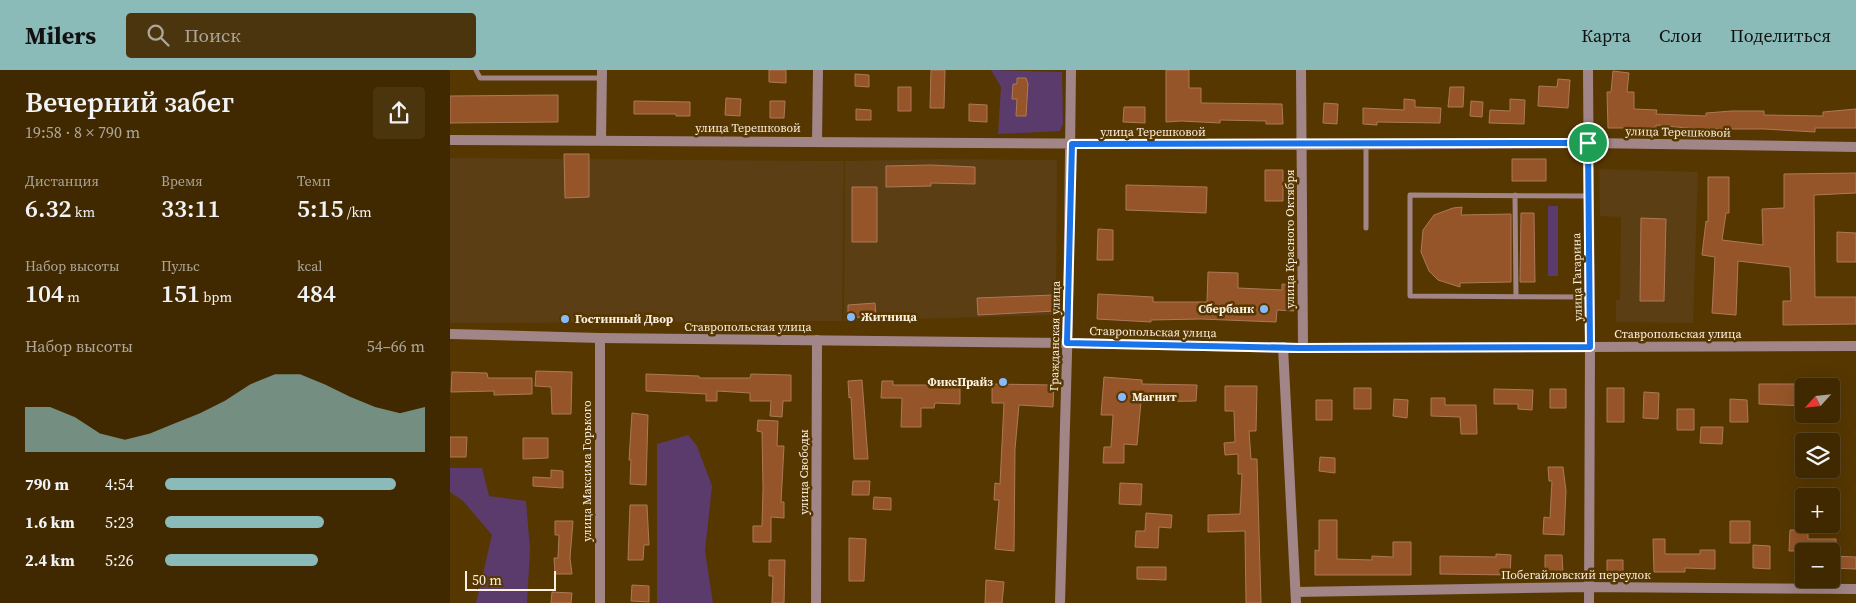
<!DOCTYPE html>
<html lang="ru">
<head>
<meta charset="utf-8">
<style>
  body { margin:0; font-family:"Source Serif 4",serif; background:#4b350f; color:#f1f3f6; height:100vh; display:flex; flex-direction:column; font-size:19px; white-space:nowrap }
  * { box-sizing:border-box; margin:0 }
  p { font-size:16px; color:#aea699 }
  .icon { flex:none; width:28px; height:28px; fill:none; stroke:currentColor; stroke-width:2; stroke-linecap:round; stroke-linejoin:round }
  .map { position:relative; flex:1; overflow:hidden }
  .drawer { display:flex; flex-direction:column; background:#402900; width:450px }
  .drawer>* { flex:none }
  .needle { width:32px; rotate:243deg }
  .tools { position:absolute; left:1345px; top:308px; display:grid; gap:10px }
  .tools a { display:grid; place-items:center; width:45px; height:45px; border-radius:5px; background:#402900; box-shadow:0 5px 20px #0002,0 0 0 1px #594522; font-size:25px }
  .scale { position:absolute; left:15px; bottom:12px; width:91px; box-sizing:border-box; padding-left:5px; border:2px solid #fcf0e2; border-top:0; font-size:14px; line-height:18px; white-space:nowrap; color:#fcf0e2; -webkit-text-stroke:4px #563700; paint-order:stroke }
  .pin { position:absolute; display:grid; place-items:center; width:42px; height:42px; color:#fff; margin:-21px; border:2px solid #fff; border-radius:50%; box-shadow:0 1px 5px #0007 }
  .round { display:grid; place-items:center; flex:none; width:52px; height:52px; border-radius:5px; background:#4b350f }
  .head { display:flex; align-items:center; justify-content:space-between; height:85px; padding:0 25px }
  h1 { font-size:28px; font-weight:600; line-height:38px }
  .metrics { display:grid; grid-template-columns:repeat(3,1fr); gap:8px; height:85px; padding:5px 25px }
  .metrics div { display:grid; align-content:center }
  .metrics b { font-size:25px; font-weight:600 }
  .metrics small { font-size:14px; font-weight:400 }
  .metrics p { font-size:14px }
  .chart { height:140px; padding:10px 25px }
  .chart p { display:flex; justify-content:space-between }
  .chart svg { width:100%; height:90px; margin-top:5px; fill:#8bbbb9; opacity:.7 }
  ul { padding:0 25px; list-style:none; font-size:16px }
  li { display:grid; grid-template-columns:80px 60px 1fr; align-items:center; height:38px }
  li i { height:12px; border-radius:6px; background:#8bbbb9 }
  header { display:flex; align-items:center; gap:30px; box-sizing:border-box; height:70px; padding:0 25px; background:#8bbbb9; color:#111 }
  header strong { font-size:24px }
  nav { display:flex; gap:28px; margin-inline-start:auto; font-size:18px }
  .search { width:350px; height:45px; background:#4b350f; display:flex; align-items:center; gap:12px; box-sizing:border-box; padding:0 18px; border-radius:5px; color:#aea699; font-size:19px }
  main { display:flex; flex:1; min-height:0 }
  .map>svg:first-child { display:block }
  .built { fill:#5b3e13 }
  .green { fill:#5b3b6c }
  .building { fill:#955528; stroke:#ac7959 }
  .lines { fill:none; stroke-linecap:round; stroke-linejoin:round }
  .service { stroke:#a18587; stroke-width:5 }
  .minor { stroke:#a18587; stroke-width:10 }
  .tertiary { stroke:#a18587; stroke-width:10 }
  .route-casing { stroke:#fff; stroke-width:10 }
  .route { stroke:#1a73e8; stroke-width:6 }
  .poi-dot { fill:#85bbfb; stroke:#563700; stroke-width:2 }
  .labels { text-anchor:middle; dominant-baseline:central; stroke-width:5; stroke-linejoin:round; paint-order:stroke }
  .street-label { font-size:12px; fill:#fcf0e2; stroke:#563700 }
  .poi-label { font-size:12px; font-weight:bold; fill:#fcf0e2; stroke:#563700; text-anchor:start }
</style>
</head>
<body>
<header>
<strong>Milers</strong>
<div class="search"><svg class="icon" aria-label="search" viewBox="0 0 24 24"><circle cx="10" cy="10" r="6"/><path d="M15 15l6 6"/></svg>Поиск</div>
<nav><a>Карта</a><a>Слои</a><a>Поделиться</a></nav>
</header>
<main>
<section class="drawer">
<div class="head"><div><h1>Вечерний забег</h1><p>19:58 · 8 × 790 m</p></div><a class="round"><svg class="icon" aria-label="share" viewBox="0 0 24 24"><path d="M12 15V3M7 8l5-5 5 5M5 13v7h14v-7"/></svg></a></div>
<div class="metrics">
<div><p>Дистанция</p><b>6.32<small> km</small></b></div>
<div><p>Время</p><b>33:11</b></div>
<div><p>Темп</p><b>5:15<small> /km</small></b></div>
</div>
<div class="metrics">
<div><p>Набор высоты</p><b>104<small> m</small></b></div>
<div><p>Пульс</p><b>151<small> bpm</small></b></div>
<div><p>kcal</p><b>484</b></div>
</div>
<div class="chart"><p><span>Набор высоты</span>54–66 m</p>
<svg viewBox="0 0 160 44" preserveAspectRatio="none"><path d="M0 44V22L10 22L20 27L30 35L40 38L50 35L60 30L70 25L80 19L90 11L100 6L110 6L120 11L130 17L140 22L150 25L160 22V44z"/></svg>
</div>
<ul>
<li><b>790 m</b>4:54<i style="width:89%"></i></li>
<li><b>1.6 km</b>5:23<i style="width:61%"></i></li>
<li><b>2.4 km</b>5:26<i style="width:59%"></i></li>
</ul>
</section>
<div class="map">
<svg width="1406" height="533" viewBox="0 0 1406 533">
  <rect width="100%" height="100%" fill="#563700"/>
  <!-- built -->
  <path class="built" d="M 0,88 L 394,91 L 392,251 L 0,253 Z
    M 490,89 L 607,90 L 606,245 L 394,251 L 395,91 Z
    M 1149,99 L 1248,102 L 1243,253 L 1166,252 L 1166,230 L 1170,230 L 1171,147 L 1150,146 Z"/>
  <!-- green -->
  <path class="green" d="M 541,0 L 612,2 L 613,54 L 610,61 L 548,64 L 551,17 Z
    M 1098,136 L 1108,136 L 1108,206 L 1098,206 Z
    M 238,365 L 247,376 L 262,416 L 255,481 L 263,533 L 207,533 L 207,374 Z
    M 0,398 L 32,398 L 39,426 L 76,431 L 80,479 L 77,533 L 26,533 L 42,465 L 13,431 L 0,422 Z"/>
  <!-- building -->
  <path class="building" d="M 319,0 L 336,0 L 336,13 L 319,12 Z
    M 481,0 L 495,0 L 494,38 L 480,38 Z
    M 716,0 L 739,0 L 739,18 L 751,18 L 751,33 L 832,34 L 833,54 L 816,54 L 816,51 L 770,50 L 770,53 L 731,51 L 716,52 Z
    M 1163,1 L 1179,3 L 1177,22 L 1184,22 L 1184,39 L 1207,40 L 1206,44 L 1256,46 L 1256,43 L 1282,41 L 1314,41 L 1314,45 L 1373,46 L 1373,42 L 1406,39 L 1406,58 L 1365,58 L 1365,62 L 1314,59 L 1246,59 L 1206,55 L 1206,58 L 1158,58 L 1157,22 L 1161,22 Z
    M 405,4 L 419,5 L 419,17 L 405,16 Z
    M 567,8 L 576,8 L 578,14 L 576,46 L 566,46 L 567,29 L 562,29 L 563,14 L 567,14 Z
    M 1108,9 L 1120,10 L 1118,38 L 1088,36 L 1089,16 L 1107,17 Z
    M 448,17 L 461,17 L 461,41 L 448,41 Z
    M 1000,17 L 1014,17 L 1013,37 L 998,37 Z
    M 108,25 L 108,52 L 0,53 L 0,26 Z
    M 276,28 L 291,29 L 290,46 L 275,45 Z
    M 954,29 L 965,30 L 965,37 L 991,38 L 990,53 L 927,52 L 927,55 L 913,54 L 913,38 L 954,40 Z
    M 1060,29 L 1075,30 L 1074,54 L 1039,53 L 1040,40 L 1060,41 Z
    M 184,31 L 240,32 L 240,46 L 226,46 L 226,44 L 184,44 Z
    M 320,31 L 335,31 L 334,48 L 320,48 Z
    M 1021,31 L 1033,32 L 1032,47 L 1020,46 Z
    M 874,33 L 888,34 L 887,54 L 873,53 Z
    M 519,34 L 537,35 L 537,52 L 519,51 Z
    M 674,37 L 695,37 L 695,53 L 673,52 Z
    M 406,39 L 421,40 L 421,50 L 406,50 Z
    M 114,84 L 139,84 L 139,127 L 115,128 Z
    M 1062,89 L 1096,89 L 1096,111 L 1062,111 Z
    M 481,95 L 525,97 L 525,114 L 481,113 L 481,116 L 436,117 L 436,96 Z
    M 815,100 L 833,100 L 833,131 L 815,131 Z
    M 1406,103 L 1406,123 L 1364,125 L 1365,227 L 1406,227 L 1406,254 L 1333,255 L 1333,231 L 1341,231 L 1340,197 L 1288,191 L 1286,245 L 1262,243 L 1265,187 L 1252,185 L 1256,151 L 1258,152 L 1258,107 L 1279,107 L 1279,143 L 1276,143 L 1272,170 L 1313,175 L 1312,139 L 1334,138 L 1334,104 Z
    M 676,115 L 757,117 L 756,143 L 676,140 Z
    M 402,117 L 427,117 L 427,172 L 402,172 Z
    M 1012,137 L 1011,145 L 1061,144 L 1061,212 L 1010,213 L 1010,217 L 988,210 L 979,201 L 971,182 L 973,160 L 984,145 L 1003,138 Z
    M 1071,143 L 1084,143 L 1085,212 L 1070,212 Z
    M 1191,148 L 1216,149 L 1214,231 L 1190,231 Z
    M 648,159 L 663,160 L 663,190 L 647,190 Z
    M 1387,162 L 1406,163 L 1406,192 L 1387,192 Z
    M 758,202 L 788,203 L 788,218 L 832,220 L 832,214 L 844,215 L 844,241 L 827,240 L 826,252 L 751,249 L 701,250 L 701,252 L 647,249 L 648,224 L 703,227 L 703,232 L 757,232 Z
    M 604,225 L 605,241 L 528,245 L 527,228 Z
    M 425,233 L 426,246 L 398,248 L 398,235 Z
    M 86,301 L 122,302 L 121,344 L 102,344 L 101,317 L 85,316 Z
    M 2,302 L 37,303 L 38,308 L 82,308 L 82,324 L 44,325 L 44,321 L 1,322 Z
    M 196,304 L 249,306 L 249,308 L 300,308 L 301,304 L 341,305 L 341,331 L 333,331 L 332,347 L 320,346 L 321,331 L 300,331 L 300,323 L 267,321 L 267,331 L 256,331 L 256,324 L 196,321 Z
    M 654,307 L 692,310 L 692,314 L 747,315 L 746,331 L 691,332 L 687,375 L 674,374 L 674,393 L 653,393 L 654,377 L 661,377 L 663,345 L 651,345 Z
    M 412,310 L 418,389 L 404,389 L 401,327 L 399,328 L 398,311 Z
    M 432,311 L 443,311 L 443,315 L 479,315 L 480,312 L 510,314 L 510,334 L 485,333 L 484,338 L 471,338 L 471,357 L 451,357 L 452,328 L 431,328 Z
    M 542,314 L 604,315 L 603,337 L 569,335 L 565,379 L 564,481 L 545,479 L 549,430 L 544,430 L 545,413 L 550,414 L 554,333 L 542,333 Z
    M 1309,314 L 1354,314 L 1354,336 L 1309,334 Z
    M 775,316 L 807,316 L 806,361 L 799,361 L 801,389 L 807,389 L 811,533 L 796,533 L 795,461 L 758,462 L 758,445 L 790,444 L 792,404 L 788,404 L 788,384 L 775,385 L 774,373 L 785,372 L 784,341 L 775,341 Z
    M 904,318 L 921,318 L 921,339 L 904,339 Z
    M 1157,318 L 1174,318 L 1174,352 L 1157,352 Z
    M 1044,319 L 1083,320 L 1082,340 L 1068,339 L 1068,334 L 1044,334 Z
    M 1100,319 L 1116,319 L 1116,338 L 1100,338 Z
    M 1194,322 L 1209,323 L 1208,349 L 1193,348 Z
    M 981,328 L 995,328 L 995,335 L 1026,335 L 1027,364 L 1011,364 L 1010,347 L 981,346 Z
    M 944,329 L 958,330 L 957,348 L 943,346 Z
    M 1280,329 L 1297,330 L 1298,352 L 1280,352 Z
    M 866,330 L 882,330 L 882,350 L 866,350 Z
    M 1227,339 L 1244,339 L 1244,360 L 1227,360 Z
    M 182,343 L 198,345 L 196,415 L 180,414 L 181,390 L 179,390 Z
    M 308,350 L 328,351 L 327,376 L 334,376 L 331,432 L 334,432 L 334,448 L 321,447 L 321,472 L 303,472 L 303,456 L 312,456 L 313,418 L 312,362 L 307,361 Z
    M 1251,357 L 1273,357 L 1272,374 L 1250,373 Z
    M 0,367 L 17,367 L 16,387 L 0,387 Z
    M 73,368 L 98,368 L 98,388 L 73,389 Z
    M 870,387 L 885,388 L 885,403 L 869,401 Z
    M 1098,397 L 1113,397 L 1116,421 L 1114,465 L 1093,464 L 1094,447 L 1100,448 L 1102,411 L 1099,411 Z
    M 101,400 L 113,401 L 113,418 L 83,416 L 83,407 L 101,408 Z
    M 403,411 L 420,411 L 419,425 L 402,425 Z
    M 670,413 L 692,414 L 691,435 L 669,434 Z
    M 424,427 L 441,428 L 441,440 L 423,439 Z
    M 180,435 L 197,435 L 199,475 L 194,475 L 193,490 L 178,490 Z
    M 696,443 L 722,445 L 721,458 L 709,457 L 708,478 L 685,477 L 686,461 L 695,461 Z
    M 869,450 L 887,450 L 887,489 L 922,490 L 922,486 L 943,487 L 943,472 L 961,472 L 961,505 L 865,505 L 865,480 L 869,481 Z
    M 105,451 L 123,451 L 120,488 L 122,504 L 105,504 L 104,488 L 108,488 L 109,465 L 105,465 Z
    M 1280,451 L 1300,451 L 1300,473 L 1280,473 Z
    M 1340,460 L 1358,460 L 1358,469 L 1386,469 L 1386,481 L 1339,481 Z
    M 399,468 L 416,469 L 414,511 L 399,511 Z
    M 1203,469 L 1215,469 L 1215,484 L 1250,484 L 1250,480 L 1265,480 L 1265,499 L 1235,498 L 1235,502 L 1204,502 Z
    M 1303,475 L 1320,476 L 1320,499 L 1303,498 Z
    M 1046,484 L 1061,485 L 1060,505 L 990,504 L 990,486 L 1046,487 Z
    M 1095,485 L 1112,485 L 1113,503 L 1095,504 Z
    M 1381,486 L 1406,487 L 1406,499 L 1381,498 Z
    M 319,490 L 335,490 L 334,533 L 322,533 L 323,506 L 319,506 Z
    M 1157,490 L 1173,490 L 1173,504 L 1157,504 Z
    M 687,497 L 716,497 L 716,510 L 687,509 Z
    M 536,510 L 554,512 L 552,533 L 535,533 Z
    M 182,515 L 199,516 L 199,532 L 181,531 Z
    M 102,522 L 122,523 L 121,533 L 101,533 Z"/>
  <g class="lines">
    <!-- service -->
    <path class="service" d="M 26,0 L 30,8 L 152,8
      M 1065,125 L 1066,227
      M 1138,126 L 960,125 L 960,226 L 1139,227
      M 916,158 L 916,75"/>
    <!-- minor -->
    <path class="minor" d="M 851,0 L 853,278
      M 1138,0 L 1140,277
      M 0,70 L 852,75 L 1138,73 L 1406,77
      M 151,70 L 152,0
      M 367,71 L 368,0
      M 833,277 L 846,533
      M 846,522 L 1138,517 L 1406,519
      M 150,533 L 150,268
      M 366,533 L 367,270
      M 610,533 L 618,249 L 621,0"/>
    <!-- tertiary -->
    <path class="tertiary" d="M 0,264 L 150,268 L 617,273 L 849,278 L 1406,276
      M 1139,533 L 1140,277"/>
  </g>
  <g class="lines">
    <!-- route casing -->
    <g class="route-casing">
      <path id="route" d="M 1138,73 L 1140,277 L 849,278 L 617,273 L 622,74 Z"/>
    </g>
    <!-- route -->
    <use href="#route" class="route"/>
  </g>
  <!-- markers -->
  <g class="poi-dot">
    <circle cx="814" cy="239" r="5"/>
    <circle cx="401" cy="247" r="5"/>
    <circle cx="115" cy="249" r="5"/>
    <circle cx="553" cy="312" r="5"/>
    <circle cx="672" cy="327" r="5"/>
  </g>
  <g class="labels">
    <!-- street labels -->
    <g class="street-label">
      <text x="298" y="58">улица Терешковой</text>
      <text x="703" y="62">улица Терешковой</text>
      <text transform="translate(1228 62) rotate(1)">улица Терешковой</text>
      <text transform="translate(840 169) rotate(-90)">улица Красного Октября</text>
      <text transform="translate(1127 207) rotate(-91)">улица Гагарина</text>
      <text x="298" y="257">Ставропольская улица</text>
      <text transform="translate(703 262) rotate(1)">Ставропольская улица</text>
      <text x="1228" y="264">Ставропольская улица</text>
      <text transform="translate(605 266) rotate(-89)">Гражданская улица</text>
      <text transform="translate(137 401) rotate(-90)">улица Максима Горького</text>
      <text transform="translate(354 402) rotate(-90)">улица Свободы</text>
      <text x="1126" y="505">Побегайловский переулок</text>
    </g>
    <!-- poi labels -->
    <g class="poi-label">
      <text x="804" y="239" text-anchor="end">Сбербанк</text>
      <text x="411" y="247">Житница</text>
      <text x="125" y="249">Гостинный Двор</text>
      <text x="543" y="312" text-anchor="end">ФиксПрайз</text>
      <text x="682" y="327">Магнит</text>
    </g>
  </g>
</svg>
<div class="tools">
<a><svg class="needle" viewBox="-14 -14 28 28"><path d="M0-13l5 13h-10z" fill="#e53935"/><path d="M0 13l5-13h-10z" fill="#aea699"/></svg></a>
<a><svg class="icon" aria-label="layers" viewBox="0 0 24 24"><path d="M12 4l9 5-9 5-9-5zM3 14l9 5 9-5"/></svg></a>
<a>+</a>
<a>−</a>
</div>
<div class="scale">50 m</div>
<div class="pin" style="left:1138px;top:73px;background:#1e9e55"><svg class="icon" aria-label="arrive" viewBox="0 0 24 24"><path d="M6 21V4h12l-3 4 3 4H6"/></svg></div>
</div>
</main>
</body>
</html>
